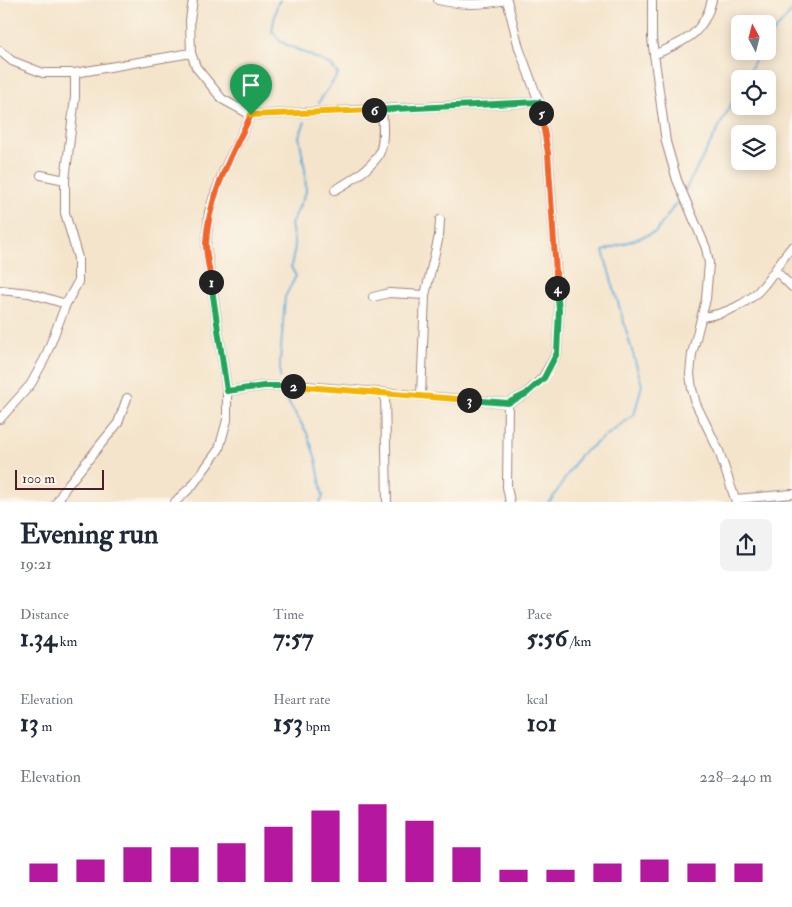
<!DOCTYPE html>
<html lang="en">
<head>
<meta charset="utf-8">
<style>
  body { margin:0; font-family:"IM FELL Double Pica",serif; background:#f2f2f3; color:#1f2937; height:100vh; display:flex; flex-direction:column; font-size:19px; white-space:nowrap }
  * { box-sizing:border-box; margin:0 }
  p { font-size:16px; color:#747a83 }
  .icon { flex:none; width:28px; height:28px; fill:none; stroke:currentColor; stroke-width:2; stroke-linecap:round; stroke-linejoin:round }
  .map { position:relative; height:502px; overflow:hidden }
  .panel { display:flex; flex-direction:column; background:#fff; flex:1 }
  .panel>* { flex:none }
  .needle { width:32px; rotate:353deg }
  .buttons { position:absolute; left:731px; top:15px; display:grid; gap:10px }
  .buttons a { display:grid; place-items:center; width:45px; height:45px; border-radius:8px; background:#fff; box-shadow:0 2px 12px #0003; font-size:25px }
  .scale { position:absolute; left:15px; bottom:12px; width:89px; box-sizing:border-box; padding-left:5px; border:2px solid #4a1f2b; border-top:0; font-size:14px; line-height:18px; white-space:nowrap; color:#4a1f2b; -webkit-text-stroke:4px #fbf7ec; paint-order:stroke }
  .pin { position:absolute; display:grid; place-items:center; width:42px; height:42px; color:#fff; margin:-51px -21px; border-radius:50% 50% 50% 0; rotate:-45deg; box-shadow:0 0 5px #0007 }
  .pin .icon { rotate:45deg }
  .km { position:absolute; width:25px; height:25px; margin:-12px; border-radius:50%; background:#222; color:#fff; font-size:14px; line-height:25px; text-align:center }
  .round { display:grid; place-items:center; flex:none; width:52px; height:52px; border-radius:8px; background:#f2f2f3 }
  .headline { display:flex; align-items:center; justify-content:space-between; height:85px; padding:0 20px }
  h1 { font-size:28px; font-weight:800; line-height:38px }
  .metrics { display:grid; grid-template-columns:repeat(3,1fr); gap:8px; height:85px; padding:5px 20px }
  .metrics div { display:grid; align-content:center }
  .metrics b { font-size:25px; font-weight:800 }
  .metrics small { font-size:14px; font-weight:400 }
  .metrics p { font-size:14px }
  .chart { height:140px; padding:10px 20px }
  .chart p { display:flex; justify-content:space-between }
  .chart svg { width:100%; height:90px; margin-top:5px; stroke:#b5179e; stroke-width:6 }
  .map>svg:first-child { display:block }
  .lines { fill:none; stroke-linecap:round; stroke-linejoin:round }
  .stream { stroke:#61aad9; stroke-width:2 }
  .minor-casing { stroke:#9f827b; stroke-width:10 }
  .minor { stroke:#fff; stroke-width:8 }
  .split-1-casing { stroke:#fff; stroke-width:10 }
  .split-2-casing { stroke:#fff; stroke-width:10 }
  .split-3-casing { stroke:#fff; stroke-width:10 }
  .split-4-casing { stroke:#fff; stroke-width:10 }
  .split-5-casing { stroke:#fff; stroke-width:10 }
  .split-6-casing { stroke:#fff; stroke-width:10 }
  .split-7-casing { stroke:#fff; stroke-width:10 }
  .split-1 { stroke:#f0652b; stroke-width:6 }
  .split-2 { stroke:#22a559; stroke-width:6 }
  .split-3 { stroke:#f5b400; stroke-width:6 }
  .split-4 { stroke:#22a559; stroke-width:6 }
  .split-5 { stroke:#f0652b; stroke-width:6 }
  .split-6 { stroke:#22a559; stroke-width:6 }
  .split-7 { stroke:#f5b400; stroke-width:6 }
</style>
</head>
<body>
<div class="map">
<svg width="792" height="502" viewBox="0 0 792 502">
  <rect width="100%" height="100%" fill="#fbf7ec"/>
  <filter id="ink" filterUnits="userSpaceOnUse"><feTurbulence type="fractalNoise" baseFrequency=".02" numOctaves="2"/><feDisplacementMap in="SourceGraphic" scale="10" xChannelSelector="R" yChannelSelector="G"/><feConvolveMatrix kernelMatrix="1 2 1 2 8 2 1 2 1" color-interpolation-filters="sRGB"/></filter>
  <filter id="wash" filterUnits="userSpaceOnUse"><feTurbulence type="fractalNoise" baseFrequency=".0096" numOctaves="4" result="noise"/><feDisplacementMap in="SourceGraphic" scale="20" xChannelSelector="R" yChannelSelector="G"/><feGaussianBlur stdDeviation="1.12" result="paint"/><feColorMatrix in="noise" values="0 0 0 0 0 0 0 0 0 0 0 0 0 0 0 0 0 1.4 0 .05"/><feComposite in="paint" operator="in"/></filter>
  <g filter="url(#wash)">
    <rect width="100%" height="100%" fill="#f4e4cb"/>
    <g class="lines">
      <!-- stream -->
      <path class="stream" d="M 280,0 L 277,5 L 272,31 L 281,42 L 331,65 L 338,74 L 319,102
        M 768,39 L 792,11
        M 745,79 L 760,51
        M 684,192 L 740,88
        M 280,378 L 280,362 L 285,297 L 296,276 L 291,267 L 295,247 L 291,224 L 306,192 L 305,169 L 299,136 L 305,122
        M 282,392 L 307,433 L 316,459 L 323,497 L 320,502
        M 548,502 L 552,499 L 580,455 L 634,415 L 642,385 L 603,251 L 656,232 L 681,196"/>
    </g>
  </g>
  <g filter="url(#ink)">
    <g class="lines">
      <!-- minor casing -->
      <g class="minor-casing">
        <path id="minor" d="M 193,0 L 190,20 L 191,53 L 196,67 L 222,99 L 251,115 L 539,102
          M 438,0 C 459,5 484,5 505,0
          M 507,0 L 519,48 L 539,102 L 548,153 L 559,310 L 557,353 L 543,377 L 526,394 L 508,403
          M 652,0 L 652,39 L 666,142 L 677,180 L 706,248 L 709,263 L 706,299 L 692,354 L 690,374 L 692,389 L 696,404 L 719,451 L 736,502
          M 0,51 L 12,61 L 43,73 L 75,73 L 191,53
          M 654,55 C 684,41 703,36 712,0
          M 41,175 L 65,180
          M 335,190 C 349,182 369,170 378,156 C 385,145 383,123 382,110
          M 775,270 L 792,287
          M 0,290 L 29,293 L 66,304
          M 373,297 L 389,293 L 425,295
          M 702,317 C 725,314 749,304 764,285 C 774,273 781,259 792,247
          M 227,391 L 264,386 L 305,386 L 508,403
          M 385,394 L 387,502
          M 421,396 L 425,295 L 439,236 L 440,220
          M 508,403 L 507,487 L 510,502
          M 0,419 L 31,384 L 45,358 L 66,304 L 78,282 L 78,258 L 65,213 L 65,180 L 75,97 L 75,73
          M 735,499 L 792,494
          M 57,502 L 66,487 L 118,423 L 127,398
          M 175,502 L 192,486 L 219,449 L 227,420 L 227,391 L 206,246 L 209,212 L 214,196 L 224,170 L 251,115"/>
      </g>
      <!-- minor -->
      <use href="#minor" class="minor"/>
    </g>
  </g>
  <g class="lines" filter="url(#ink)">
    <!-- split-1 casing -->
    <g class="split-1-casing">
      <path id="split-1" d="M 211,282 C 210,270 206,257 206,244 C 208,197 231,156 251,115"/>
    </g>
    <!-- split-2 casing -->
    <g class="split-2-casing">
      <path id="split-2" d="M 211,282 L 227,391 L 264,386 L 293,386"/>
    </g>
    <!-- split-3 casing -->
    <g class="split-3-casing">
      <path id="split-3" d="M 293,386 L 469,400"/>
    </g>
    <!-- split-4 casing -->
    <g class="split-4-casing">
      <path id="split-4" d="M 469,400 L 508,403 L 526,394 L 544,378 L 557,353 L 559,310 L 557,288"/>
    </g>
    <!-- split-5 casing -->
    <g class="split-5-casing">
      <path id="split-5" d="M 541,113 L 548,153 L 557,288"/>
    </g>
    <!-- split-6 casing -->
    <g class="split-6-casing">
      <path id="split-6" d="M 374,110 L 539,102 L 541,113"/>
    </g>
    <!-- split-7 casing -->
    <g class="split-7-casing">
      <path id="split-7" d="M 251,115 L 374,110"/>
    </g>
    <!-- split-1 -->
    <use href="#split-1" class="split-1"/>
    <!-- split-2 -->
    <use href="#split-2" class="split-2"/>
    <!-- split-3 -->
    <use href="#split-3" class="split-3"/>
    <!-- split-4 -->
    <use href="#split-4" class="split-4"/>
    <!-- split-5 -->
    <use href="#split-5" class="split-5"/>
    <!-- split-6 -->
    <use href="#split-6" class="split-6"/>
    <!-- split-7 -->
    <use href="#split-7" class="split-7"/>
  </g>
</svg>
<div class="buttons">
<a><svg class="needle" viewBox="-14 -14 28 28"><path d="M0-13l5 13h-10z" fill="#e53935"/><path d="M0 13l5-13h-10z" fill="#747a83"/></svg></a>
<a><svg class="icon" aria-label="locate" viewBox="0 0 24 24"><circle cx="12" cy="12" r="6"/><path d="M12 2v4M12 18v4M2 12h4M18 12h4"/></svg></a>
<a><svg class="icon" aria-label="layers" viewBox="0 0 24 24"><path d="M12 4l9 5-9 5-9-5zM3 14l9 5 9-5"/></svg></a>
</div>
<div class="scale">100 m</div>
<div class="pin" style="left:251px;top:115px;background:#1e9e55"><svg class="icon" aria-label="arrive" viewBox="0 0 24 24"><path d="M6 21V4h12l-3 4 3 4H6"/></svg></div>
<b class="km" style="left:211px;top:282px">1</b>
<b class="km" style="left:293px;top:386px">2</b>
<b class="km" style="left:469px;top:400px">3</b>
<b class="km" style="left:557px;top:288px">4</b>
<b class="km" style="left:541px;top:113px">5</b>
<b class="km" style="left:374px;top:110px">6</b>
</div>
<section class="panel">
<div class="headline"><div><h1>Evening run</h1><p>19:21</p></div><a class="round"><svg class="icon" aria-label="share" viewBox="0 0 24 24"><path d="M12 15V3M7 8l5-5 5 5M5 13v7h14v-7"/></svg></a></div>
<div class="metrics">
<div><p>Distance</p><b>1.34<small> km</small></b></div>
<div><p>Time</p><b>7:57</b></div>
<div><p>Pace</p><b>5:56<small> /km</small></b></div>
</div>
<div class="metrics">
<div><p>Elevation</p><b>13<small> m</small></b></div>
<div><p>Heart rate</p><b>153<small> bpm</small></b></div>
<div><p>kcal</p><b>101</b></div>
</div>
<div class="chart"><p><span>Elevation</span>228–240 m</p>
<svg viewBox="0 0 160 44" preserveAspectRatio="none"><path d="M5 44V35M15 44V33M25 44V27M35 44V27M45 44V25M55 44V17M65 44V9M75 44V6M85 44V14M95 44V27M105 44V38M115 44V38M125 44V35M135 44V33M145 44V35M155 44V35"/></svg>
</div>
</section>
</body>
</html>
